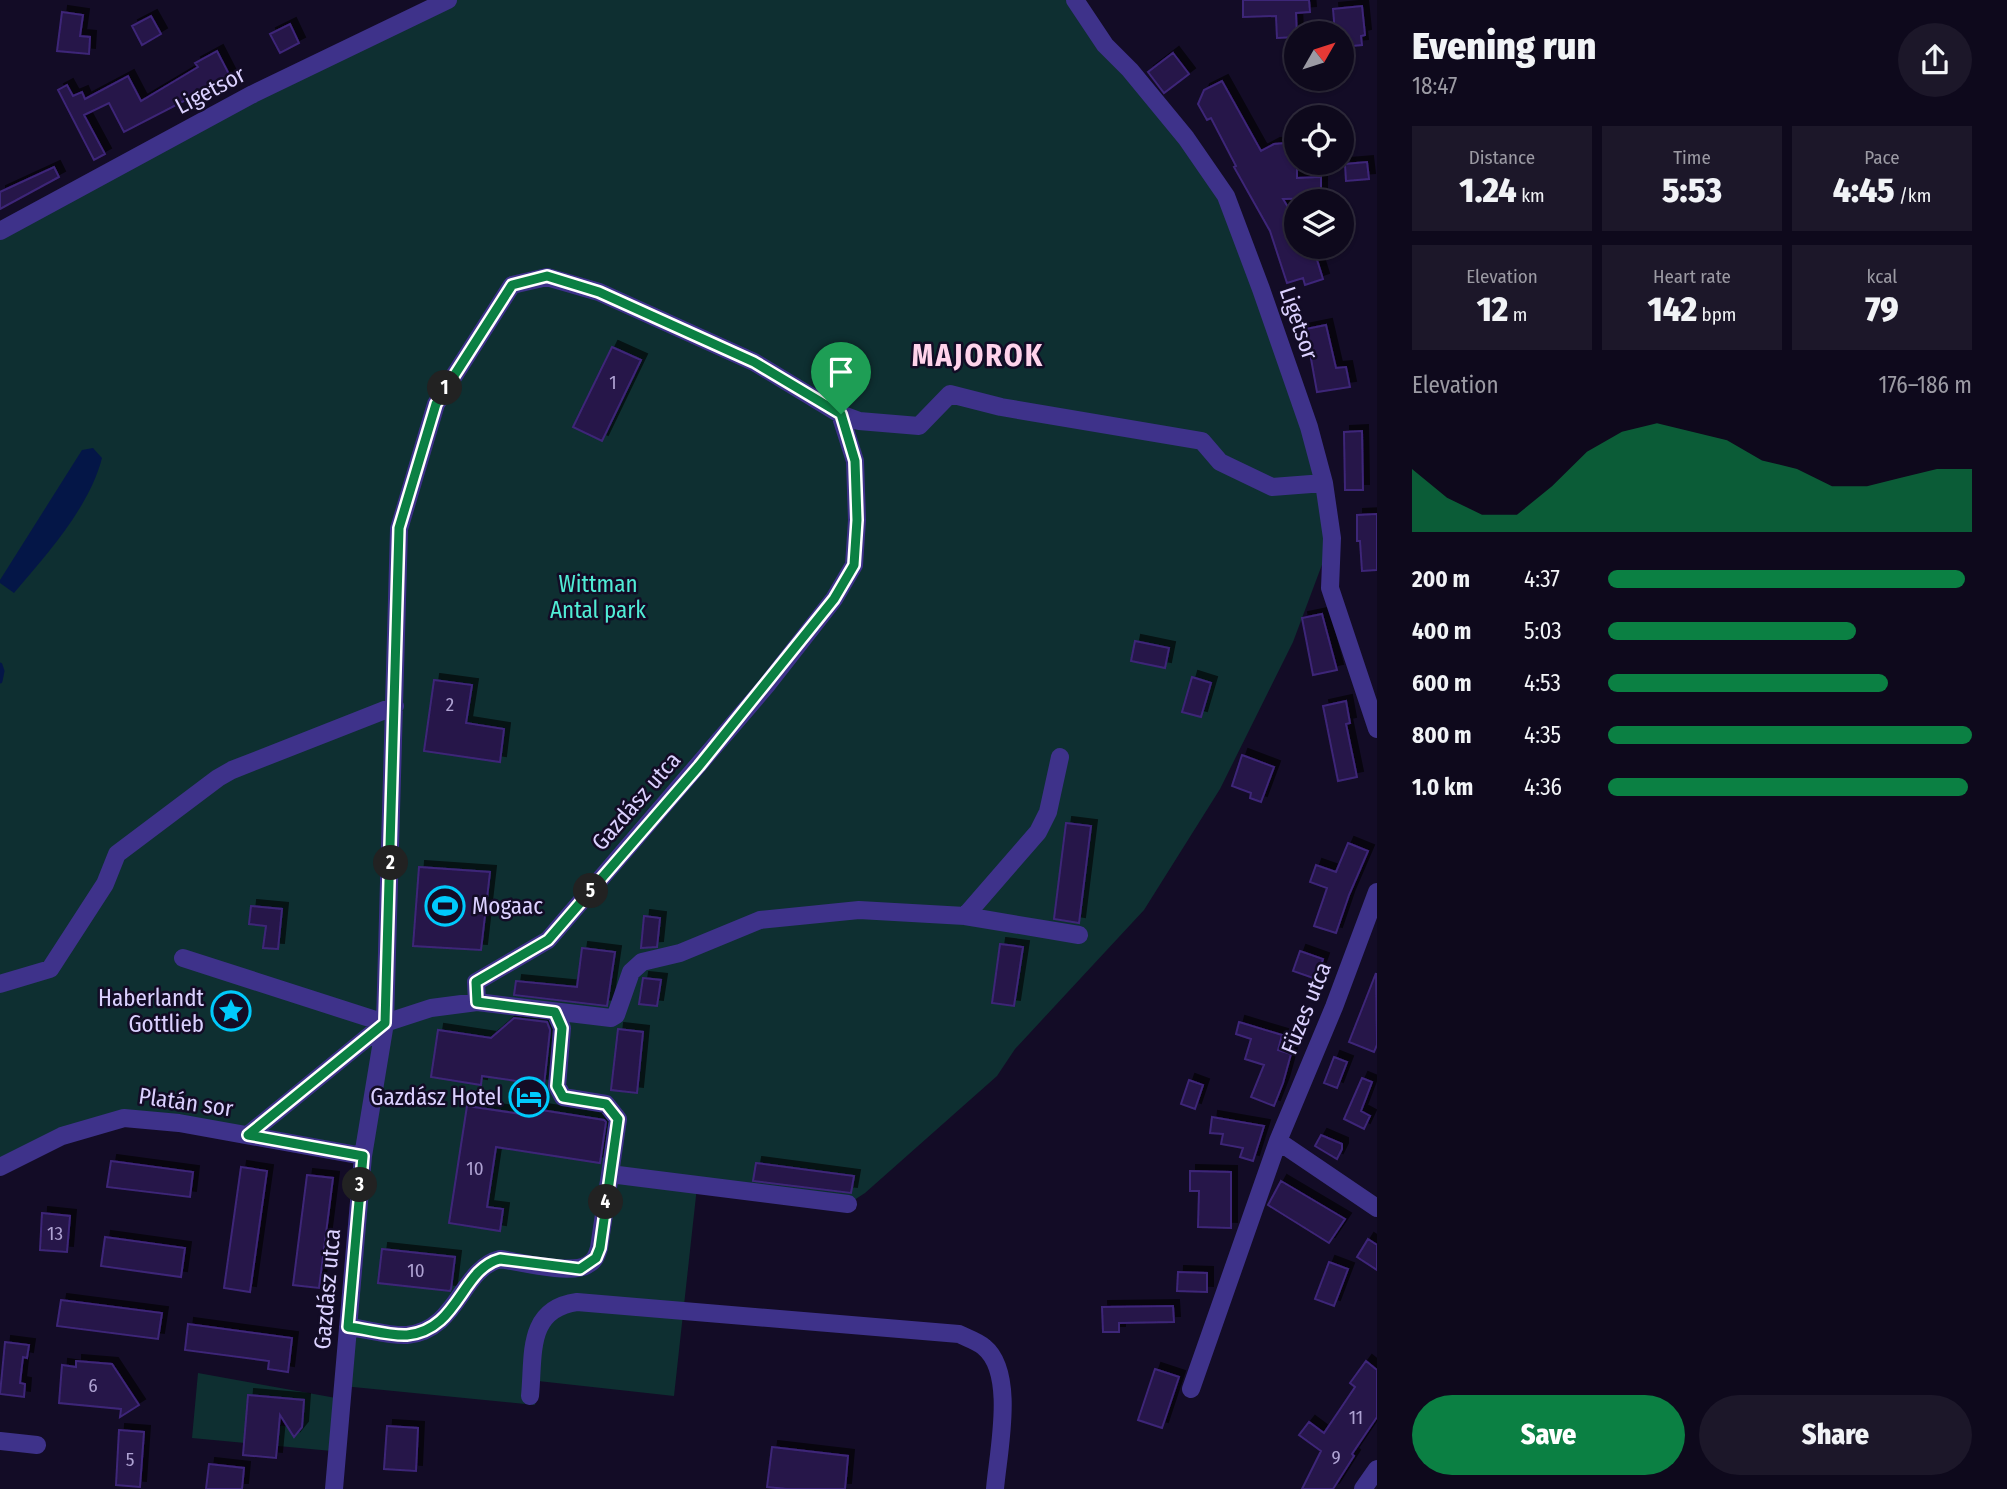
<!DOCTYPE html>
<html lang="en">
<head>
<meta charset="utf-8">
<style>
  body { margin:0; font-family:"Fira Sans Condensed",sans-serif; background:#1c1729; color:#f1f3f6; height:100vh; display:flex; flex-direction:column; font-size:26px; white-space:nowrap }
  * { box-sizing:border-box; margin:0 }
  p { font-size:23px; color:#9b9aa3 }
  .icon { flex:none; width:38px; height:38px; fill:none; stroke:currentColor; stroke-width:2; stroke-linecap:round; stroke-linejoin:round }
  .map { position:relative; flex:1; overflow:hidden }
  .panel { display:flex; flex-direction:column; background:#0e091c; width:630px }
  .panel>* { flex:none }
  .needle { width:46px; rotate:51deg }
  .fabs { position:absolute; left:1284px; top:21px; display:grid; gap:14px }
  .fabs a { display:grid; place-items:center; width:70px; height:70px; border-radius:50%; background:#0e091c; box-shadow:0 2px 5px #0004,0 0 0 2px #2e2a3b; font-size:35px }
  .pin { position:absolute; display:grid; place-items:center; width:60px; height:60px; color:#fff; margin:-72px -30px; border-radius:50% 50% 50% 0; rotate:-45deg; box-shadow:0 0 7px #0007 }
  .pin .icon { rotate:45deg }
  .km { position:absolute; width:35px; height:35px; margin:-18px; border-radius:50%; background:#222; color:#fff; font-size:19px; line-height:35px; text-align:center }
  .round { display:grid; place-items:center; flex:none; width:74px; height:74px; border-radius:37px; background:#1c1729 }
  .overview { display:flex; align-items:center; justify-content:space-between; height:119px; padding:0 35px }
  h1 { font-size:38px; font-weight:800; line-height:52px }
  .metrics { display:grid; grid-template-columns:repeat(3,1fr); gap:10px; height:119px; padding:7px 35px }
  .metrics div { display:grid; align-content:center; border-radius:0px; background:#1c1729; text-align:center }
  .metrics b { font-size:35px; font-weight:800 }
  .metrics small { font-size:19px; font-weight:400 }
  .metrics p { font-size:19px }
  .chart { height:196px; padding:14px 35px }
  .chart p { display:flex; justify-content:space-between }
  .chart svg { width:100%; height:126px; margin-top:7px; fill:#0b8043; opacity:.7 }
  .action { display:flex; gap:14px; margin-top:auto; padding:14px 35px }
  .action a { flex:1; height:80px; border-radius:42px; background:#0b8043; color:#fff; font-size:28px; font-weight:800; line-height:80px; text-align:center }
  .action a+a { background:#1c1729; color:#f1f3f6 }
  ul { padding:0 35px; list-style:none; font-size:23px }
  li { display:grid; grid-template-columns:112px 84px 1fr; align-items:center; height:52px }
  li i { height:18px; border-radius:9px; background:#0b8043 }
  main { display:flex; flex:1; min-height:0 }
  .map>svg:first-child { display:block }
  .green { fill:#0e2f31; fill-rule:evenodd }
  .water { fill:#041647 }
  .lines { fill:none; stroke-linecap:round; stroke-linejoin:round }
  .stream { stroke:#041647; stroke-width:5 }
  .building { fill:#251649; stroke:#3e2578; stroke-width:2; filter:url(#shadow) }
  .minor { stroke:#3e328a; stroke-width:18 }
  .route-casing { stroke:#fff; stroke-width:14 }
  .route { stroke:#0b8043; stroke-width:9 }
  .labels { text-anchor:middle; dominant-baseline:central; stroke-width:5; stroke-linejoin:round; paint-order:stroke }
  .number-label { font-size:19px; fill:#aea2d2 }
  .street-label { font-size:23px; fill:#dbd1ff; stroke:#130c26 }
  .park-label { font-size:23px; fill:#50ecd5; stroke:#130c26 }
  .poi-label { font-size:23px; fill:#dbd1ff; stroke:#130c26; text-anchor:end }
  .district-label { font-size:30px; font-weight:bold; letter-spacing:2px; fill:#ffd3eb; stroke:#130c26 }
</style>
</head>
<body>
<main>
<div class="map">
<svg width="1377" height="1489" viewBox="0 0 1377 1489">
  <defs>
    <filter id="shadow"><feDropShadow dx="6" dy="-6" stdDeviation="0" flood-color="#0009"/></filter>
  </defs>
  <rect width="100%" height="100%" fill="#130c26"/>
  <!-- green -->
  <path class="green" d="M 447,0 L 1075,0 L 1226,196 L 1261,289 L 1332,538 L 1293,642 L 1220,789 L 1144,910 L 1015,1049 L 997,1076 L 865,1193 L 848,1204 L 697,1187 L 674,1396 L 538,1381 L 535,1405 L 343,1386 L 363,1156 L 124,1118 L 0,1167 L 0,231 Z
    M 198,1373 L 336,1398 L 332,1451 L 192,1438 ZM 249,1395 L 304,1400 L 287,1426 L 246,1423 Z"/>
  <!-- water -->
  <path class="water" d="M 93,448 L 102,458 C 89,508 47,554 14,593 L 0,583 L 0,580 L 82,450 Z"/>
  <g class="lines">
    <!-- stream -->
    <path class="stream" d="M 0,665 L 2,671 L 0,681"/>
  </g>
  <!-- building -->
  <path class="building" d="M 1243,0 L 1309,0 L 1310,12 L 1296,13 L 1297,37 L 1277,38 L 1276,16 L 1243,17 Z
    M 1362,6 L 1365,35 L 1361,36 L 1362,45 L 1342,47 L 1342,33 L 1335,33 L 1333,9 Z
    M 62,12 L 83,15 L 80,36 L 90,37 L 89,54 L 57,51 Z
    M 151,16 L 161,34 L 142,45 L 132,26 Z
    M 290,24 L 299,43 L 280,53 L 270,34 Z
    M 217,51 L 232,80 L 210,91 L 209,88 L 124,132 L 109,103 L 84,115 L 105,154 L 94,160 L 58,90 L 67,85 L 73,96 L 82,92 L 85,99 L 128,76 L 141,101 L 198,67 L 195,63 Z
    M 1173,53 L 1189,74 L 1164,93 L 1148,72 Z
    M 1222,81 L 1261,151 L 1274,144 L 1297,142 L 1297,178 L 1321,177 L 1321,198 L 1283,199 L 1297,222 L 1297,247 L 1313,247 L 1323,279 L 1305,285 L 1303,278 L 1287,283 L 1270,231 L 1234,167 L 1236,166 L 1211,118 L 1207,120 L 1198,104 L 1204,90 Z
    M 1367,162 L 1369,179 L 1346,181 L 1345,164 Z
    M 54,167 L 59,177 L 0,209 L 0,192 Z
    M 1326,325 L 1336,368 L 1346,367 L 1350,387 L 1317,392 L 1310,353 L 1306,353 L 1301,330 Z
    M 612,347 L 641,360 L 602,441 L 573,427 Z
    M 1362,431 L 1363,490 L 1345,490 L 1344,432 Z
    M 1377,514 L 1377,570 L 1362,571 L 1360,541 L 1357,541 L 1357,515 Z
    M 1322,614 L 1337,670 L 1313,675 L 1302,618 Z
    M 1135,641 L 1169,648 L 1165,668 L 1131,661 Z
    M 1192,677 L 1211,683 L 1201,717 L 1182,712 Z
    M 434,680 L 472,685 L 466,723 L 504,729 L 500,762 L 424,751 Z
    M 1346,701 L 1350,723 L 1346,724 L 1357,777 L 1338,781 L 1323,706 Z
    M 1242,755 L 1274,767 L 1261,802 L 1250,798 L 1251,793 L 1232,786 Z
    M 1066,823 L 1091,826 L 1079,923 L 1054,919 Z
    M 1348,843 L 1368,851 L 1349,895 L 1336,933 L 1314,926 L 1327,888 L 1310,882 L 1316,865 L 1336,872 Z
    M 419,867 L 490,872 L 481,950 L 413,946 Z
    M 251,906 L 282,909 L 278,949 L 263,948 L 266,926 L 249,924 Z
    M 644,916 L 660,918 L 657,947 L 641,948 Z
    M 1000,944 L 1023,947 L 1014,1006 L 992,1003 Z
    M 582,948 L 615,952 L 607,1006 L 514,995 L 516,981 L 577,987 Z
    M 1300,951 L 1323,959 L 1316,979 L 1293,971 Z
    M 1376,973 L 1377,1045 L 1374,1052 L 1349,1042 Z
    M 643,978 L 661,980 L 657,1006 L 639,1004 Z
    M 514,1018 L 547,1022 L 550,1030 L 544,1085 L 482,1076 L 481,1085 L 431,1077 L 438,1030 L 491,1038 Z
    M 1239,1022 L 1282,1035 L 1278,1050 L 1291,1054 L 1283,1083 L 1274,1106 L 1251,1097 L 1264,1065 L 1245,1059 L 1251,1039 L 1236,1034 Z
    M 618,1029 L 643,1032 L 637,1093 L 611,1090 Z
    M 1334,1057 L 1347,1062 L 1337,1088 L 1324,1083 Z
    M 1362,1078 L 1372,1082 L 1361,1111 L 1370,1116 L 1364,1129 L 1344,1119 Z
    M 1189,1080 L 1203,1085 L 1195,1109 L 1181,1104 Z
    M 467,1106 L 521,1114 L 522,1107 L 604,1120 L 606,1122 L 600,1163 L 496,1147 L 487,1207 L 503,1209 L 500,1231 L 449,1223 Z
    M 1212,1117 L 1264,1126 L 1253,1161 L 1240,1157 L 1243,1148 L 1221,1144 L 1223,1134 L 1210,1133 Z
    M 1321,1135 L 1342,1144 L 1342,1149 L 1337,1159 L 1315,1146 Z
    M 111,1161 L 193,1172 L 190,1197 L 107,1187 Z
    M 756,1163 L 854,1176 L 851,1193 L 753,1181 Z
    M 241,1167 L 267,1171 L 250,1292 L 224,1288 Z
    M 1190,1171 L 1231,1172 L 1231,1228 L 1198,1227 L 1199,1191 L 1190,1191 Z
    M 307,1175 L 333,1178 L 319,1288 L 293,1285 Z
    M 1281,1181 L 1345,1219 L 1329,1243 L 1268,1205 Z
    M 42,1213 L 70,1216 L 67,1252 L 40,1250 Z
    M 105,1237 L 185,1248 L 181,1277 L 101,1266 Z
    M 1368,1239 L 1377,1245 L 1377,1270 L 1357,1257 Z
    M 382,1249 L 455,1257 L 451,1289 L 450,1291 L 378,1283 Z
    M 1329,1262 L 1348,1269 L 1334,1306 L 1315,1299 Z
    M 1178,1272 L 1207,1273 L 1207,1292 L 1177,1291 Z
    M 61,1300 L 162,1313 L 158,1339 L 57,1326 Z
    M 1173,1306 L 1174,1322 L 1119,1323 L 1119,1332 L 1103,1332 L 1102,1307 Z
    M 188,1324 L 292,1338 L 288,1372 L 268,1369 L 269,1361 L 185,1350 Z
    M 5,1342 L 29,1345 L 27,1358 L 23,1357 L 20,1383 L 25,1384 L 24,1397 L 0,1394 Z
    M 76,1361 L 112,1364 L 139,1405 L 120,1417 L 121,1409 L 59,1403 L 62,1365 L 76,1367 Z
    M 1366,1361 L 1377,1370 L 1377,1417 L 1352,1454 L 1354,1456 L 1333,1489 L 1302,1489 L 1321,1451 L 1299,1435 L 1309,1422 L 1324,1433 L 1355,1387 L 1350,1383 Z
    M 1155,1369 L 1179,1377 L 1162,1428 L 1138,1420 Z
    M 248,1395 L 304,1400 L 302,1427 L 294,1437 L 280,1415 L 276,1458 L 243,1455 Z
    M 387,1426 L 418,1428 L 416,1471 L 384,1469 Z
    M 119,1430 L 144,1432 L 140,1487 L 116,1485 Z
    M 772,1447 L 848,1456 L 845,1489 L 787,1489 L 767,1487 Z
    M 209,1464 L 244,1468 L 242,1489 L 206,1489 Z"/>
  <g class="lines">
    <!-- minor -->
    <path class="minor" d="M 1075,0 L 1105,45 L 1130,70 L 1186,138 L 1226,196 L 1261,289 L 1309,427 L 1324,483 L 1332,538 L 1330,588 L 1377,729
      M 0,231 L 253,94 L 448,0
      M 840,414 L 859,421 L 919,426 L 950,394 L 1001,407 L 1202,441 L 1220,462 L 1272,487 L 1324,483
      M 965,916 L 1038,832 L 1048,812 L 1060,757
      M 183,958 L 385,1023
      M 0,984 L 50,969 L 105,884 L 117,854 L 218,778 L 232,770 L 395,706
      M 477,1002 L 611,1018 L 616,1015 L 631,972 L 642,962 L 680,953 L 760,920 L 859,910 L 965,916 L 1079,935
      M 555,1012 L 562,1028 L 557,1086 L 563,1097 L 606,1104 L 618,1119 L 610,1174
      M 248,1135 L 385,1023 L 431,1008 L 477,1002 L 476,982 L 548,940 L 766,686 L 834,599 L 854,565 L 857,520 L 855,461 L 840,414 L 754,362 L 599,292 L 547,277 L 512,285 L 436,404 L 399,529 L 385,1023 L 363,1156 L 334,1489
      M 1278,1141 L 1377,1208
      M 0,1167 L 62,1136 L 124,1118 L 179,1123 L 363,1156
      M 348,1327 C 367,1329 389,1336 407,1335 C 458,1330 461,1269 500,1259 C 520,1262 571,1275 587,1265 C 595,1261 597,1255 599,1248 L 610,1174 L 848,1204
      M 1191,1389 L 1278,1141 L 1334,1007 L 1377,892
      M 530,1396 C 534,1355 526,1309 577,1302 L 959,1334 C 967,1338 977,1341 984,1347 C 1016,1373 998,1452 995,1489
      M 0,1441 L 37,1445
      M 1363,1489 L 1377,1469"/>
  </g>
  <g class="lines">
    <!-- route casing -->
    <g class="route-casing">
      <path id="route" d="M 547,276 L 599,292 L 754,362 L 841,414 L 855,461 L 857,520 L 854,565 L 834,599 L 699,766 L 548,940 L 476,982 L 477,1002 L 555,1012 L 562,1028 L 557,1086 L 563,1097 L 606,1104 L 618,1119 L 600,1248 L 596,1258 L 580,1269 L 500,1259 C 461,1269 459,1330 407,1335 C 389,1336 367,1329 348,1327 L 363,1156 L 248,1135 L 385,1023 L 399,528 L 436,404 L 512,285 Z"/>
    </g>
    <!-- route -->
    <use href="#route" class="route"/>
  </g>
  <!-- icons -->
  <defs>
    <g id="stadium-ring" transform="scale(2.0125)"><circle r="9.5" fill="#130c26" stroke="#00cafc" stroke-width="1.5"/><path d="M0-5a6.5 5 0 1 0 0 10a6.5 5 0 1 0 0-10ZM-3.5-1.8h7v3.6h-7Z" fill="#00cafc"/></g>
    <g id="sight-ring" transform="scale(2.0125)"><circle r="9.5" fill="#130c26" stroke="#00cafc" stroke-width="1.5"/><path d="M0-6L1.8-2.2L6-1.7L2.9 1.2L3.7 5.4L0 3.3L-3.7 5.4L-2.9 1.2L-6-1.7L-1.8-2.2Z" fill="#00cafc"/></g>
    <g id="hotel-ring" transform="scale(2.0125)"><circle r="9.5" fill="#130c26" stroke="#00cafc" stroke-width="1.5"/><path d="M-6-4.5h1.5V1H6V5H4.5V3h-9V5H-6ZM-4 0a1.8 1.8 0 1 1 3.6 0ZM.5 0V-2.5h3Q6-2.5 6 0Z" fill="#00cafc"/></g>
  </defs>
  <g fill-rule="evenodd">
    <use href="#stadium-ring" x="445" y="906"/>
    <use href="#sight-ring" x="231" y="1011"/>
    <use href="#hotel-ring" x="529" y="1097"/>
  </g>
  <g class="labels">
    <!-- number labels -->
    <g class="number-label">
      <text x="613" y="382">1</text>
      <text x="450" y="704">2</text>
      <text x="475" y="1168">10</text>
      <text x="55" y="1233">13</text>
      <text x="416" y="1270">10</text>
      <text x="93" y="1385">6</text>
      <text x="1356" y="1417">11</text>
      <text x="1336" y="1457">9</text>
      <text x="130" y="1459">5</text>
    </g>
    <!-- street labels -->
    <g class="street-label">
      <text transform="translate(210 90) rotate(-28)">Ligetsor</text>
      <text transform="translate(1299 323) rotate(71)">Ligetsor</text>
      <text transform="translate(636 801) rotate(-49)">Gazdász utca</text>
      <text transform="translate(1306 1008) rotate(-68)">Füzes utca</text>
      <text transform="translate(186 1102) rotate(8)">Platán sor</text>
      <text transform="translate(327 1289) rotate(-85)">Gazdász utca</text>
    </g>
    <!-- park labels -->
    <g class="park-label">
      <text x="598" y="584">Wittman<tspan x="598" dy="26">Antal park</tspan></text>
    </g>
    <!-- poi labels -->
    <g class="poi-label">
      <text x="472" y="906" text-anchor="start">Mogaac</text>
      <text x="204" y="998">Haberlandt<tspan x="204" dy="26">Gottlieb</tspan></text>
      <text x="502" y="1097">Gazdász Hotel</text>
    </g>
    <!-- district labels -->
    <g class="district-label">
      <text x="978" y="356">MAJOROK</text>
    </g>
  </g>
</svg>
<div class="fabs">
<a><svg class="needle" viewBox="-14 -14 28 28"><path d="M0-13l5 13h-10z" fill="#e53935"/><path d="M0 13l5-13h-10z" fill="#9b9aa3"/></svg></a>
<a><svg class="icon" aria-label="locate" viewBox="0 0 24 24"><circle cx="12" cy="12" r="6"/><path d="M12 2v4M12 18v4M2 12h4M18 12h4"/></svg></a>
<a><svg class="icon" aria-label="layers" viewBox="0 0 24 24"><path d="M12 4l9 5-9 5-9-5zM3 14l9 5 9-5"/></svg></a>
</div>
<div class="pin" style="left:841px;top:414px;background:#1e9e55"><svg class="icon" aria-label="arrive" viewBox="0 0 24 24"><path d="M6 21V4h12l-3 4 3 4H6"/></svg></div>
<b class="km" style="left:445px;top:388px">1</b>
<b class="km" style="left:391px;top:863px">2</b>
<b class="km" style="left:360px;top:1185px">3</b>
<b class="km" style="left:606px;top:1202px">4</b>
<b class="km" style="left:591px;top:891px">5</b>
</div>
<section class="panel">
<div class="overview"><div><h1>Evening run</h1><p>18:47</p></div><a class="round"><svg class="icon" aria-label="share" viewBox="0 0 24 24"><path d="M12 15V3M7 8l5-5 5 5M5 13v7h14v-7"/></svg></a></div>
<div class="metrics">
<div><p>Distance</p><b>1.24<small> km</small></b></div>
<div><p>Time</p><b>5:53</b></div>
<div><p>Pace</p><b>4:45<small> /km</small></b></div>
</div>
<div class="metrics">
<div><p>Elevation</p><b>12<small> m</small></b></div>
<div><p>Heart rate</p><b>142<small> bpm</small></b></div>
<div><p>kcal</p><b>79</b></div>
</div>
<div class="chart"><p><span>Elevation</span>176–186 m</p>
<svg viewBox="0 0 160 44" preserveAspectRatio="none"><path d="M0 44V22L10 32L20 38L30 38L40 28L50 16L60 9L70 6L80 9L90 12L100 19L110 22L120 28L130 28L140 25L150 22L160 22V44z"/></svg>
</div>
<ul>
<li><b>200 m</b>4:37<i style="width:98%"></i></li>
<li><b>400 m</b>5:03<i style="width:68%"></i></li>
<li><b>600 m</b>4:53<i style="width:77%"></i></li>
<li><b>800 m</b>4:35<i style="width:100%"></i></li>
<li><b>1.0 km</b>4:36<i style="width:99%"></i></li>
</ul>
<div class="action"><a>Save</a><a>Share</a></div>
</section>
</main>
</body>
</html>
